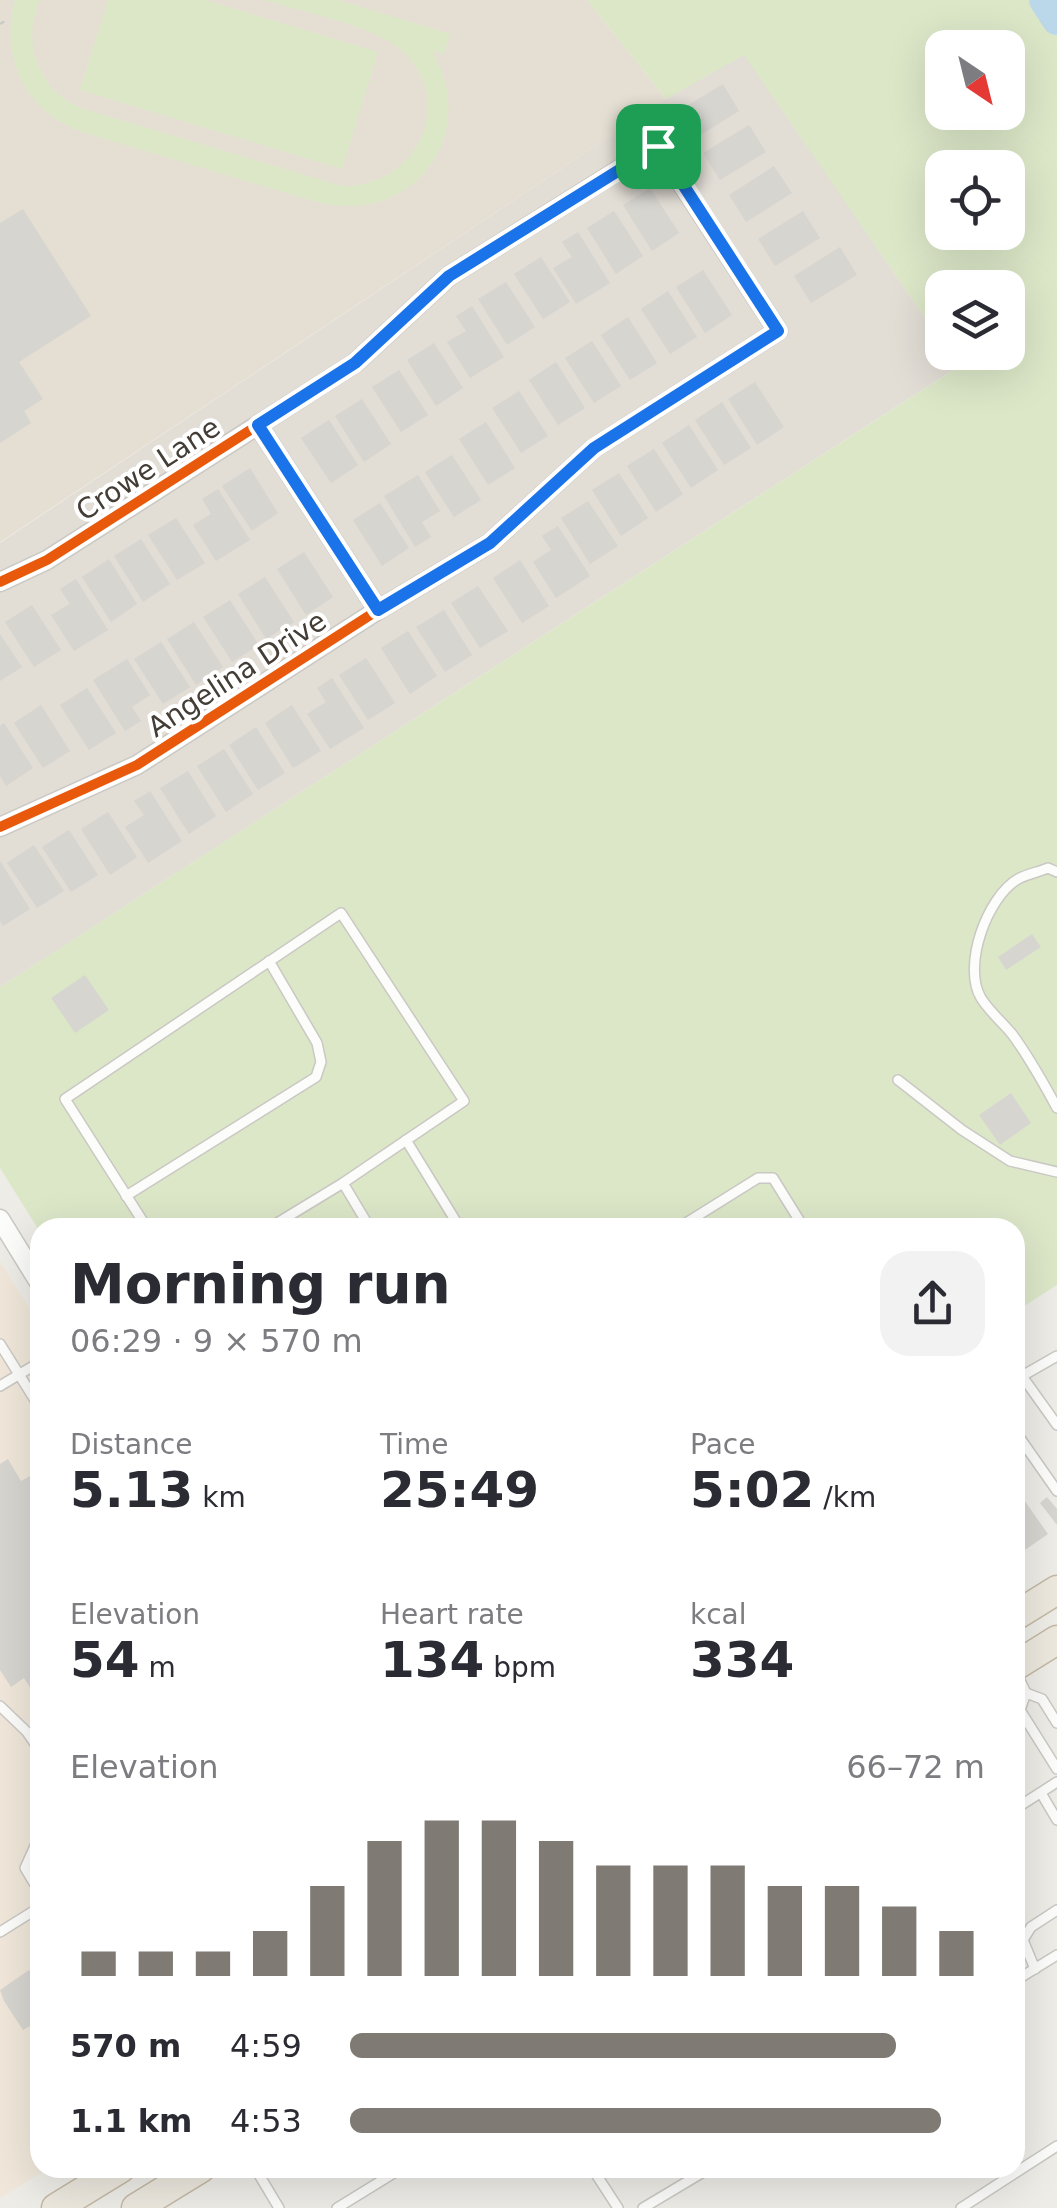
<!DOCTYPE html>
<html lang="en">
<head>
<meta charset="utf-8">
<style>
	:root { --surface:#fff; --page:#f2f2f3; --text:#2b2b33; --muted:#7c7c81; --accent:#7f7a73 }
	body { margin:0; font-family:"DejaVu Sans",sans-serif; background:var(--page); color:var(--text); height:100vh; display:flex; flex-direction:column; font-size:38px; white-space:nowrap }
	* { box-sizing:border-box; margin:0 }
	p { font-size:32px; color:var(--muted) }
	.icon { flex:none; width:55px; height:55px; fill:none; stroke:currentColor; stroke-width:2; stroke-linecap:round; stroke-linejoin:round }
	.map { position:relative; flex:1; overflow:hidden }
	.drawer { position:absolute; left:30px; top:1218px; width:995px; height:960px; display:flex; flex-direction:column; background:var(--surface); border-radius:30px; box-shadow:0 10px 40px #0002 }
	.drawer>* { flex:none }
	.needle { width:65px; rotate:145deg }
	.tools { position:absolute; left:925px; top:30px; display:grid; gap:20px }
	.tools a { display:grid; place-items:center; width:100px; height:100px; border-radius:20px; background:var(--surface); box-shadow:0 10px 40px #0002; font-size:50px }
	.pin { position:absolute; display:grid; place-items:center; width:85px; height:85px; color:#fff; margin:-42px; border-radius:20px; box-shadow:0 5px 15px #0006 }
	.round { display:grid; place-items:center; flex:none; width:105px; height:105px; border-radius:30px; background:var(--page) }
	.summary { display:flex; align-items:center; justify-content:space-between; height:170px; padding:0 40px }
	h1 { font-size:55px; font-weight:800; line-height:75px }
	.figures { display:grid; grid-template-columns:repeat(3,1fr); gap:15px; height:170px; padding:10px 40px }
	.figures div { display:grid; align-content:center }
	.figures b { font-size:50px; font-weight:800 }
	.figures small { font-size:28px; font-weight:400 }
	.figures p { font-size:28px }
	.chart { height:280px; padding:20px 40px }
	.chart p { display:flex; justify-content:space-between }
	.chart svg { width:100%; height:180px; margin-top:10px; stroke:var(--accent); stroke-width:6 }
	ul { padding:0 40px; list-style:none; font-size:32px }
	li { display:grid; grid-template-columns:160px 120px 1fr; align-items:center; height:75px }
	li i { height:25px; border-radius:12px; background:var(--accent) }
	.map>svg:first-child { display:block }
	.residential { fill:#e2ddd5 }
	.commercial { fill:#f0e7da }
	.education { fill:#e5dfd3 }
	.green { fill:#dce7c8; fill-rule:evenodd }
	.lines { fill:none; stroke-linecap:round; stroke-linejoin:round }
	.river { stroke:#bad8ea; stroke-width:30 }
	.building { fill:#d7d5d0 }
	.service-casing { stroke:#cac8c3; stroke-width:12 }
	.minor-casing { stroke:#cac8c3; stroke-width:21 }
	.trunk-casing { stroke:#c4b8a4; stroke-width:31 }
	.path { stroke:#cccac7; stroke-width:2.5; stroke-dasharray:5 5; stroke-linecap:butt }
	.service { stroke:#fcfcfb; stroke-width:9 }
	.minor { stroke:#fcfcfb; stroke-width:18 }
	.trunk { stroke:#ece8de; stroke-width:28 }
	.cycleway-casing { stroke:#fff; stroke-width:16 }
	.cycleway { stroke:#e8590c; stroke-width:10 }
	.route-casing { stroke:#fff; stroke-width:20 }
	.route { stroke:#1a73e8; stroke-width:12 }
	.labels { text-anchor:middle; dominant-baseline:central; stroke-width:8; stroke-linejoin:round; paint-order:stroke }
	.street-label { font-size:28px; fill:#433d35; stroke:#fff }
</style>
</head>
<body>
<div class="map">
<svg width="1057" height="2208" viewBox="0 0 1057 2208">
	<rect width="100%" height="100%" fill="#eeece7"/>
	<path class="residential" d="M744 54 942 343V352L949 353 959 366 0 987V543L666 99Z"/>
	<path class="commercial" d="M0 1261 40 1326V2168H49L0 2198Z"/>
	<path class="education" d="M0 0H587L666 99 0 542Z"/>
	<g class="green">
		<path d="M15 0H40C20 44 40 95 87 110L342 186C415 188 459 103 402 51 376 26 300 11 264 0H338L450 34 444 54 432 51C481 135 414 224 320 203L82 132C25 111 0 59 15 0Z"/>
		<path d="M108 0H205L378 52 342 169 80 90Z"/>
		<path d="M587 0H1057V1285L1015 1312V1228H40V1232L0 1168V987L958 367 949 353 1008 352V288H942V343L744 55 666 99ZM942 48H1008V112H942ZM942 168H1008V232H942Z"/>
	</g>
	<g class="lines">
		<path class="river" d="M1044 0 1057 20"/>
	</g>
	<g class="building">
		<path d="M723 84 739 111 694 139 677 112Z"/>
		<path d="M749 125 766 152 720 180 703 153Z"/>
		<path d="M774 166 792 193 746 222 729 195Z"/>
		<path d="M650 188 679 233 652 251 623 205Z"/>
		<path d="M23 209 91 316 19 362 43 399 24 411 31 423 0 443V223Z"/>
		<path d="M614 211 643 256 616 274 587 228Z"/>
		<path d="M803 211 820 238 775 266 758 239Z"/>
		<path d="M578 232 610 283 576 304 553 268 572 257 562 242Z"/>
		<path d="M840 247 857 275 811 303 794 276Z"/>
		<path d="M541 257 570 302 543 319 514 274Z"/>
		<path d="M703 270 732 315 705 333 676 287Z"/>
		<path d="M506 282 535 327 507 345 478 299Z"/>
		<path d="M668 291 697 337 670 354 641 309Z"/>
		<path d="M472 306 504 357 470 378 447 342 466 331 456 316Z"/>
		<path d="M628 317 657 363 630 380 601 335Z"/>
		<path d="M592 341 621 386 594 403 565 358Z"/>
		<path d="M434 343 463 388 436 406 407 360Z"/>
		<path d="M556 362 585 408 558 425 529 380Z"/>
		<path d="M399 370 428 415 401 432 372 387Z"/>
		<path d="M755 382 784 427 757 445 728 399Z"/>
		<path d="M519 391 548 436 521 453 492 408Z"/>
		<path d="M362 399 391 444 364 462 335 416Z"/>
		<path d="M722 402 751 448 724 465 695 420Z"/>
		<path d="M329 420 358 465 331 483 301 438Z"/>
		<path d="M486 422 515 468 488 485 459 439Z"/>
		<path d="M689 425 718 470 691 488 662 443Z"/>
		<path d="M654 449 683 494 656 512 627 466Z"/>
		<path d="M452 455 481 500 454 517 425 472Z"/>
		<path d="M250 468 278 513 252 531 222 486Z"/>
		<path d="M619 473 648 518 621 536 592 490Z"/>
		<path d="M418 475 440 511 422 522 431 537 415 547 384 496Z"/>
		<path d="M218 489 250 540 216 561 193 525 211 514 202 499Z"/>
		<path d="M588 501 618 546 590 564 561 518Z"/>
		<path d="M380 503 409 548 382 566 353 520Z"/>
		<path d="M176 518 205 563 177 580 148 535Z"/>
		<path d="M558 526 590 576 556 598 533 562 551 550 542 536Z"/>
		<path d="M141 539 170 584 143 602 114 556Z"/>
		<path d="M304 552 333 597 306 615 277 569Z"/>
		<path d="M109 559 137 604 111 622 82 577Z"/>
		<path d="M520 560 549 606 522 623 493 578Z"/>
		<path d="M265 577 294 622 266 639 238 594Z"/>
		<path d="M76 579 108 630 74 651 51 615 70 604 60 589Z"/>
		<path d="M478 586 508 631 480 648 451 603Z"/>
		<path d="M230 600 259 645 232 662 203 617Z"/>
		<path d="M32 605 61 650 34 667 5 622Z"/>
		<path d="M444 610 472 655 445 672 416 627Z"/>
		<path d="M194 622 223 667 196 685 167 639Z"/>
		<path d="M408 631 437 676 410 694 381 648Z"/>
		<path d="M0 634 22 667 0 681Z"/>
		<path d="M161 642 190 687 163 704 134 659Z"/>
		<path d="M366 658 395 703 368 720 339 675Z"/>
		<path d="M127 659 150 695 132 707 141 721 125 731 93 680Z"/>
		<path d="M332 678 364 728 330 749 307 714 326 702 317 688Z"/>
		<path d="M87 688 116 733 89 750 60 705Z"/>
		<path d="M41 705 70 751 43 768 14 723Z"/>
		<path d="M292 705 321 751 293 768 265 723Z"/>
		<path d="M4 723 33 768 6 786 0 776V726Z"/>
		<path d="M256 727 285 773 258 790 229 745Z"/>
		<path d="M224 749 253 794 226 812 197 766Z"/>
		<path d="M188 771 216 816 189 834 160 788Z"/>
		<path d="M150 791 182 841 148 863 125 827 144 815 134 801Z"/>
		<path d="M108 812 137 857 110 875 81 829Z"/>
		<path d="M69 830 98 875 71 892 42 847Z"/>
		<path d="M34 845 64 891 37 908 7 863Z"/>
		<path d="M0 861 30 909 3 926 0 921Z"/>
		<path d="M1032 934 1041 947 1006 970 998 957Z"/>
		<path d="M85 975 109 1010 75 1033 51 998Z"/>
		<path d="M1011 1093 1031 1123 1000 1145 979 1115Z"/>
		<path d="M8 1459 21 1481 30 1476 40 1491V1703L24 1678 11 1687 0 1670V1464Z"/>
		<path d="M1015 1487 1048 1534 1022 1552 1015 1541Z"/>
		<path d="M1047 1497 1057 1509V1525L1040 1503Z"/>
		<path d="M29 1970 33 1976 40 1971V2020L23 2030 4 2001 0 1990Z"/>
	</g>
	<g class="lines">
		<g class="service-casing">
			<g id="service">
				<path d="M1057 872 1048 868C1039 872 1027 874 1018 879 987 897 962 966 981 998 989 1011 1002 1022 1012 1034 1029 1057 1043 1082 1057 1108"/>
				<path d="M898 1080 962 1130 1010 1161 1057 1172"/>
				<path d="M406 1140 460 1228"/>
				<path d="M343 1183 370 1228"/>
				<path d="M126 1196 316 1077 321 1062 317 1043 269 961"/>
				<path d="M147 1228 65 1099 341 913 464 1101 343 1183 269 1228"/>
				<path d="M678 1228 758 1178H773L804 1228"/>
				<path d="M0 1344 40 1408"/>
				<path d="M1057 1356 1022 1376 1057 1425"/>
				<path d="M0 1386 40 1362"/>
				<path d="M1015 1431 1057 1491"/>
				<path d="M1015 1670 1026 1693 1020 1710 1057 1769"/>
				<path d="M1026 1693 1042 1699 1057 1723"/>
				<path d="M0 1706 27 1732 40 1751"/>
				<path d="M1041 1793 1057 1820"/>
				<path d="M1015 1809 1057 1782"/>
				<path d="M40 1835 25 1868 40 1893"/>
				<path d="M0 1932 40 1907"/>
				<path d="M1035 1969 1023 1940 1031 1927 1057 1910"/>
				<path d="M1015 1981 1057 1955"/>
				<path d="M255 2168 279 2208"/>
				<path d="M592 2168 618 2208"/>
				<path d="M337 2208 402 2168"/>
				<path d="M643 2208 710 2168"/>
				<path d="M961 2208 1057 2146"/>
			</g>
		</g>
		<g class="minor-casing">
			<g id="minor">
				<path d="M258 425 378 610"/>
				<path d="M0 582 47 560 355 363 449 276 657 146 778 331 594 448 490 543 378 610 137 765 0 827"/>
				<path d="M0 1219 40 1284"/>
			</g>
		</g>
		<g class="trunk-casing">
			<g id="trunk">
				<path d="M1015 1616 1057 1590"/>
				<path d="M1015 1666 1057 1640"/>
				<path d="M56 2208 121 2168"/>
				<path d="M136 2208 201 2168"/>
			</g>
		</g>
		<path class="path" d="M0 24 7 20"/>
		<use href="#service" class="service"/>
		<use href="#minor" class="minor"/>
		<use href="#trunk" class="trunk"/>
		<g class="cycleway-casing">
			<path id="cycleway" d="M0 582 47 560 355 363 449 276 657 146 778 331 594 448 490 543 378 610 137 765 0 827"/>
		</g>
		<use href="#cycleway" class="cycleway"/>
	</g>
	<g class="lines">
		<g class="route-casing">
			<path id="route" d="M658 146 778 331 594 448 490 543 378 610 258 425 355 363 449 276Z"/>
		</g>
		<use href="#route" class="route"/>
	</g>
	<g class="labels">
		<g class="street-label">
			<text transform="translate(148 469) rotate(-33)">Crowe Lane</text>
			<text transform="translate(237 674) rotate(-33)">Angelina Drive</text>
		</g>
	</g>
</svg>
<div class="tools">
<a><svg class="needle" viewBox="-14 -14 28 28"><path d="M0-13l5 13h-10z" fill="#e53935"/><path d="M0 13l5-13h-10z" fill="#7c7c81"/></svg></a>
<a><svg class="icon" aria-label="locate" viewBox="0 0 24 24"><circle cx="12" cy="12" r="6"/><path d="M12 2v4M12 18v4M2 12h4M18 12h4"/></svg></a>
<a><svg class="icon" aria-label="layers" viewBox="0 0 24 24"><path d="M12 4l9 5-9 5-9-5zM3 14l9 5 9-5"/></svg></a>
</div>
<div class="pin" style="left:658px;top:146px;background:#1e9e55"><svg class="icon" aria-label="arrive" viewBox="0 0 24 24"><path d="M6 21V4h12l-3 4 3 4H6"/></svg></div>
<section class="drawer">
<div class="summary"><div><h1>Morning run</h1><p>06:29 · 9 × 570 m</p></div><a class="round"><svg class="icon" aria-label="share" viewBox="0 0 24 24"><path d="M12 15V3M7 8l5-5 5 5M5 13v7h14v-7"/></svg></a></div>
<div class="figures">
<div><p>Distance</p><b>5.13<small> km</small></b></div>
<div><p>Time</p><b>25:49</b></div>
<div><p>Pace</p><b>5:02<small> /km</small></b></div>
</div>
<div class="figures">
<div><p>Elevation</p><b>54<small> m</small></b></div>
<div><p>Heart rate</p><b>134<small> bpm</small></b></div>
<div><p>kcal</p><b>334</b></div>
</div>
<div class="chart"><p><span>Elevation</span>66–72 m</p>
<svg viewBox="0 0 160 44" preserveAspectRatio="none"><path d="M5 44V38M15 44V38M25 44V38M35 44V33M45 44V22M55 44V11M65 44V6M75 44V6M85 44V11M95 44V17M105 44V17M115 44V17M125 44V22M135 44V22M145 44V27M155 44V33"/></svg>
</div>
<ul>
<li><b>570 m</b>4:59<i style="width:86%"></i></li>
<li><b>1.1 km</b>4:53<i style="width:93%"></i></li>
</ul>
</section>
</div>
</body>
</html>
